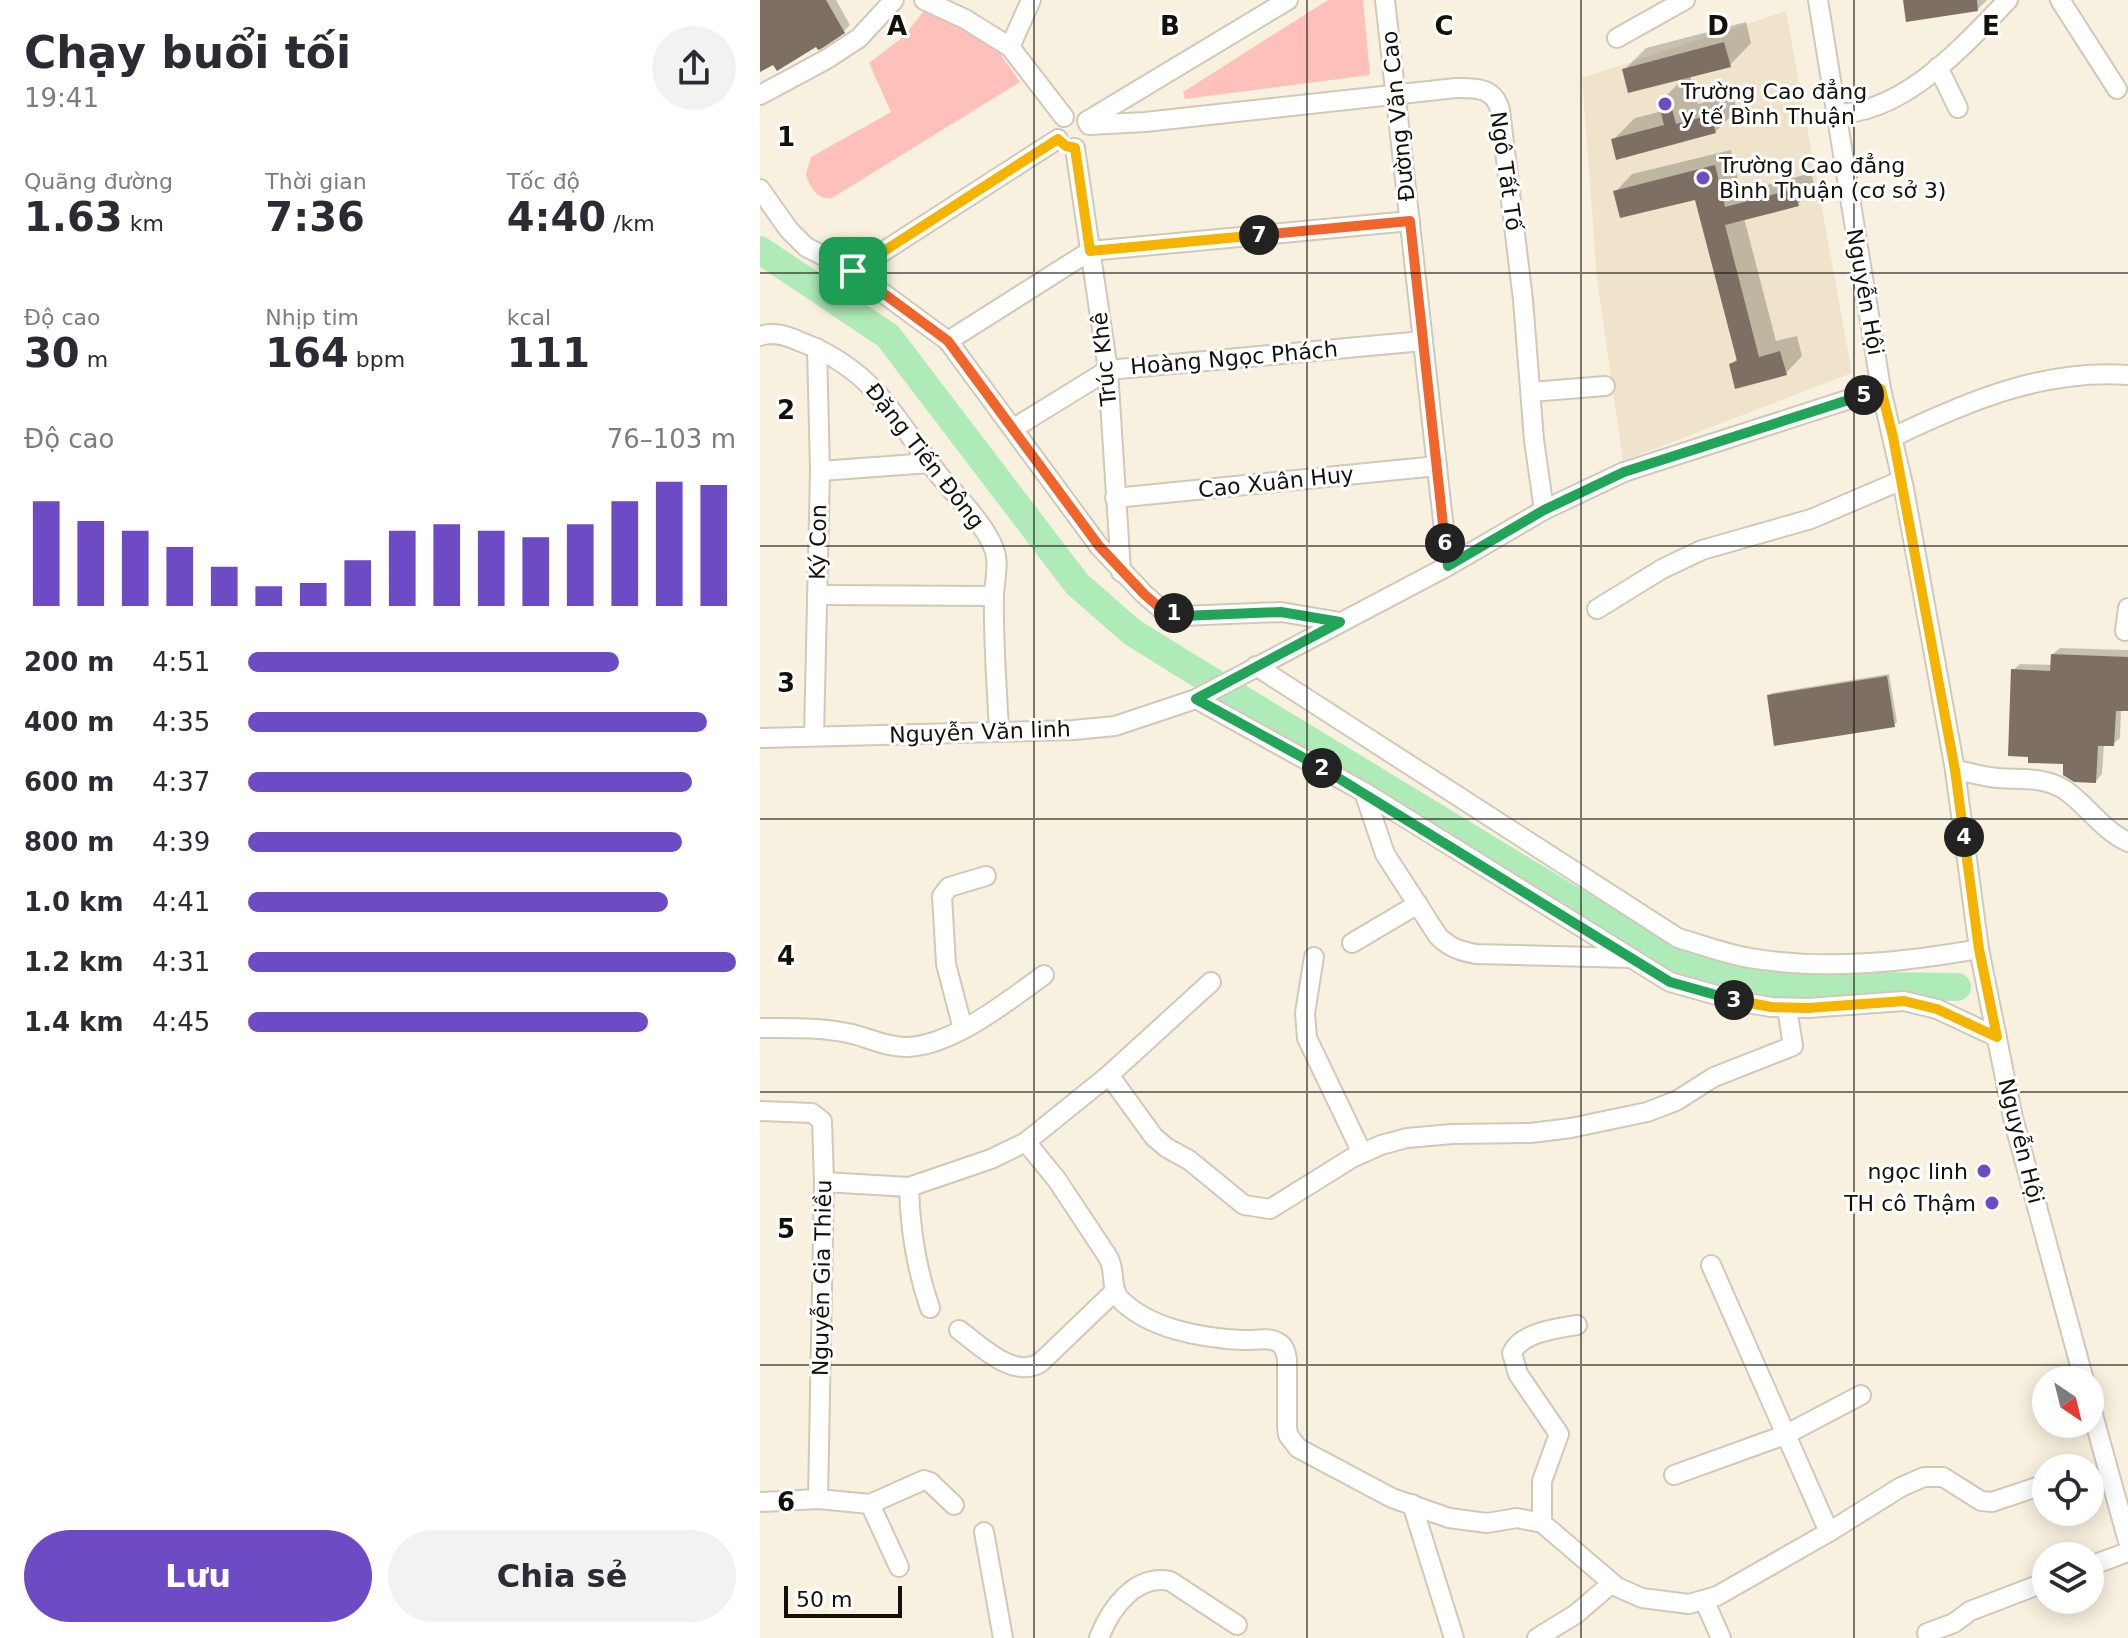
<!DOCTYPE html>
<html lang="vi">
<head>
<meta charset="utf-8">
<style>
	:root { --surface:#fff; --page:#f2f2f3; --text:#2b2b33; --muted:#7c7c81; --accent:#6c4bc4 }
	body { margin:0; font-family:"DejaVu Sans",sans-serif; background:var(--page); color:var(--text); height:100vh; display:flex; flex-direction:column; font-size:30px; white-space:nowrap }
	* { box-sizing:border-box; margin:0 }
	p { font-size:26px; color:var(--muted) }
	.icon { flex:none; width:44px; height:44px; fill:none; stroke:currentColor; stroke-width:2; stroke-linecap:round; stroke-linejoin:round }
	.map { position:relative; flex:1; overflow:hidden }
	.drawer { display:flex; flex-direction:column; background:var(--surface); width:760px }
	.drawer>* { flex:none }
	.needle { width:52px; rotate:145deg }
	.buttons { position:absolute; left:1272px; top:1366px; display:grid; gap:16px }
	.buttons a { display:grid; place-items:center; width:72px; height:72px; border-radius:50%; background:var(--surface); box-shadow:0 4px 20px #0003; font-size:40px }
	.scale { position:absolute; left:24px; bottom:20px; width:118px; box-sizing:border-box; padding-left:8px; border:4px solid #14110b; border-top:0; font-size:22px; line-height:28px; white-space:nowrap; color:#14110b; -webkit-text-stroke:6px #fff; paint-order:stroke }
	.pin { position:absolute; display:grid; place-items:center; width:68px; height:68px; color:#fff; margin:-34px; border-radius:16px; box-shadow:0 4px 12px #0006 }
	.km { position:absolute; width:40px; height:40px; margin:-20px; border-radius:50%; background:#222; color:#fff; font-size:22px; line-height:40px; text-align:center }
	.round { display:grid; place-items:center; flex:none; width:84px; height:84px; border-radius:42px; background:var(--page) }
	.head { display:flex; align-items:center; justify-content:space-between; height:136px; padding:0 24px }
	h1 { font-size:44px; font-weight:700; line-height:60px }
	.stats { display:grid; grid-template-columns:repeat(3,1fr); gap:12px; height:136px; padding:8px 24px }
	.stats div { display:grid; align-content:center }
	.stats b { font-size:40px; font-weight:700 }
	.stats small { font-size:22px; font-weight:400 }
	.stats p { font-size:22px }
	.chart { height:224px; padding:16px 24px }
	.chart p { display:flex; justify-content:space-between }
	.chart svg { width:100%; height:144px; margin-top:8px; stroke:var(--accent); stroke-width:6 }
	.button { display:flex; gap:16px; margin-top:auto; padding:16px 24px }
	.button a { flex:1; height:92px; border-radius:48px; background:var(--accent); color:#fff; font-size:32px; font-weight:700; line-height:92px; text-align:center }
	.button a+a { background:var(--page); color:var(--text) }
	ul { padding:0 24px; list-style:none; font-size:26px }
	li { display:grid; grid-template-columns:128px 96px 1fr; align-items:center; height:60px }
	li i { height:20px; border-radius:10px; background:var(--accent) }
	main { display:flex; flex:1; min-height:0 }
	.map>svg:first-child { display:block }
	.built { fill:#efe4cb }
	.green { fill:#fdc0bb }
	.shadow { fill:#0003 }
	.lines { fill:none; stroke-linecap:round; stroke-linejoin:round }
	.river { stroke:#afebb8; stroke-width:28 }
	.building { fill:#7e6f64 }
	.minor-casing { stroke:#d1c9b8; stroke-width:22 }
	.minor { stroke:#fff; stroke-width:18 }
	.split-1-casing { stroke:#fff; stroke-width:16 }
	.split-2-casing { stroke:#fff; stroke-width:16 }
	.split-3-casing { stroke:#fff; stroke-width:16 }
	.split-4-casing { stroke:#fff; stroke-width:16 }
	.split-5-casing { stroke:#fff; stroke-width:16 }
	.split-6-casing { stroke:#fff; stroke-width:16 }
	.split-7-casing { stroke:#fff; stroke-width:16 }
	.split-8-casing { stroke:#fff; stroke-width:16 }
	.split-1 { stroke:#f0652b; stroke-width:10 }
	.split-2 { stroke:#22a559; stroke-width:10 }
	.split-3 { stroke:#22a559; stroke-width:10 }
	.split-4 { stroke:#f5b400; stroke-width:10 }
	.split-5 { stroke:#f5b400; stroke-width:10 }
	.split-6 { stroke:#22a559; stroke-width:10 }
	.split-7 { stroke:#f0652b; stroke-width:10 }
	.split-8 { stroke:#f5b400; stroke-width:10 }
	.grid { fill:none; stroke:#14110b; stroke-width:2; stroke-opacity:0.55 }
	.poi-dot { fill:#6c4bc4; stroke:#fff; stroke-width:3 }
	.labels { text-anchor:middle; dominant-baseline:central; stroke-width:6; stroke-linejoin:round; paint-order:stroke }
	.poi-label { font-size:22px; fill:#14110b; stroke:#fff; text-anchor:start }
	.street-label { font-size:22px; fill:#14110b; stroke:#fff }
	.grid-label { font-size:26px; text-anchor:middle; font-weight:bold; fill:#14110b; stroke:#fff; stroke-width:6; stroke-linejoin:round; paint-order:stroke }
</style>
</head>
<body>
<main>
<section class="drawer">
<div class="head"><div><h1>Chạy buổi tối</h1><p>19:41</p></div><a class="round"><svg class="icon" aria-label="share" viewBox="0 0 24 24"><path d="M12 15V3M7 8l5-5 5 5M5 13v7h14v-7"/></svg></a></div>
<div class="stats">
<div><p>Quãng đường</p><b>1.63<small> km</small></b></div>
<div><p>Thời gian</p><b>7:36</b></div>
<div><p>Tốc độ</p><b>4:40<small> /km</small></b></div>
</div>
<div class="stats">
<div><p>Độ cao</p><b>30<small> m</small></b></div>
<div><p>Nhịp tim</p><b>164<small> bpm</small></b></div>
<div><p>kcal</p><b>111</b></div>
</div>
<div class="chart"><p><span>Độ cao</span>76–103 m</p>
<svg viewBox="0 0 160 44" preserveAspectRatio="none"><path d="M5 44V12M15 44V18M25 44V21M35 44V26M45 44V32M55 44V38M65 44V37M75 44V30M85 44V21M95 44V19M105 44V21M115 44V23M125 44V19M135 44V12M145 44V6M155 44V7"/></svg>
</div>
<ul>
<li><b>200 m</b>4:51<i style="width:76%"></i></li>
<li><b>400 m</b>4:35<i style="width:94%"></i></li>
<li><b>600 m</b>4:37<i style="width:91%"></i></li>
<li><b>800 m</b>4:39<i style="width:89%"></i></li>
<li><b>1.0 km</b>4:41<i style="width:86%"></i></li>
<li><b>1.2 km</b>4:31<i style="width:100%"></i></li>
<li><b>1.4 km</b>4:45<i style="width:82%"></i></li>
</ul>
<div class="button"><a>Lưu</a><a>Chia sẻ</a></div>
</section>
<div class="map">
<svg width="1368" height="1638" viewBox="0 0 1368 1638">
	<rect width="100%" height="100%" fill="#f9f1df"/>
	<path class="built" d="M1026 11 1092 373 863 461 837 279 822 78Z"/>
	<g class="green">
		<path d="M568 0H603L610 75 425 99 423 92Z"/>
		<path d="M164 11 232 42 260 82 72 198C57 200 49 187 46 174L51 157 131 112 109 63 143 37Z"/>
	</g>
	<g class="shadow">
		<path d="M0 0H76L90 25 83 32 0 69Z"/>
		<path d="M1145 0H1227L1218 9Z"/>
		<path d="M986 22 991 43 970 65 930 75 938 104 973 94 977 110 955 132 853 140 875 118 903 111 900 102 926 76 864 70 886 48Z"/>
		<path d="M971 150 981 192 1051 173 1055 187 1038 204 984 218 1016 341 1037 336 1042 356 1026 373 971 364 978 358 936 197 856 191 872 174Z"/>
		<path d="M1300 648 1368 650V709H1361L1360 738 1353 744H1344L1342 774 1336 781 1305 762 1253 670 1260 664 1293 665V654Z"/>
		<path d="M1129 674 1137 722 1134 725 1009 696 1012 693Z"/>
	</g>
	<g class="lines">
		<path class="river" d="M0 250 128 336 317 584 372 632 425 665 845 920 929 965 967 977 1025 985 1197 987"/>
	</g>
	<g class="building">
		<path d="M0 0H66L85 33 61 49 58 50 56 47 17 71 13 65 0 72Z"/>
		<path d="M1143 0H1217L1218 11 1146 22Z"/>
		<path d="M964 42 971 67 868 93 862 69Z"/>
		<path d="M909 98 916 124 951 115 956 133 856 160 851 139 904 125 898 101Z"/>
		<path d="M955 165 965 207 1034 189 1039 206 965 225 999 357 1020 351 1027 375 975 389 969 364 977 361 935 200 860 218 853 191Z"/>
		<path d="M1291 654 1368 657V711H1356L1354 746H1338L1336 783 1314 782 1303 775V764L1268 763V757L1248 756 1251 669 1290 671Z"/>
		<path d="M1127 676 1135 727 1014 746 1007 695Z"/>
	</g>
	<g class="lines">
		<g class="minor-casing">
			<g id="minor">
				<path d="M164 0 205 19 250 47 304 117"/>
				<path d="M625 0 688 566"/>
				<path d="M1058 0 1121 389 1144 489 1195 770 1219 949 1253 1118 1324 1380"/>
				<path d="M1300 0 1357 89"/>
				<path d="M857 38 925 0"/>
				<path d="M250 47 271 0"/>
				<path d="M1178 67 1198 108"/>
				<path d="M0 95 67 59 99 38 134 0"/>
				<path d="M1075 114C1145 113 1203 46 1248 0"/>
				<path d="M327 121 528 0"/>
				<path d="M329 125 385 122 696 88C716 88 734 87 740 110L763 300 774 440 784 510"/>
				<path d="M315 148 348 370 361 572"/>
				<path d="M0 189 29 230 46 247 93 271 188 341 339 546 384 594 400 608 422 616 521 612 580 622"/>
				<path d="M93 271 298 139"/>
				<path d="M0 336C14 331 28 336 41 342 115 370 134 418 179 475 196 496 225 524 234 549 240 563 234 582 234 597 233 642 237 687 239 732"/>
				<path d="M188 341 330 251 650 221"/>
				<path d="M771 392 845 386"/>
				<path d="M254 428 348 370 663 341"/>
				<path d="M1133 437C1208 401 1284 369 1368 375"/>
				<path d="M60 471 170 463"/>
				<path d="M355 498 677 466"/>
				<path d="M57 595 234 596"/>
				<path d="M837 609 902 569 942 550 1051 519 1142 480"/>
				<path d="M1365 631 1368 608"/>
				<path d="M496 666 918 938C942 945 966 954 990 958 1065 971 1145 962 1219 949"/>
				<path d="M436 699 604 792 910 982 981 1002 1011 1007 1048 1008 1144 1001 1177 1009 1237 1037"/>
				<path d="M54 736 60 471 57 348"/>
				<path d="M0 738 314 730 355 726 436 699 688 566 784 510 864 472 1121 389"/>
				<path d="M1195 770C1209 772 1223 777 1238 778 1262 780 1283 776 1305 790 1328 806 1342 830 1368 842"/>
				<path d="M604 792 625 854 678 936C690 948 700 951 716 954L871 958"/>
				<path d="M592 943 658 904"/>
				<path d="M554 957 545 1013 547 1038 602 1153"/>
				<path d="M0 1028C30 1028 62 1027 92 1034 109 1038 126 1047 145 1047 191 1047 248 1001 284 975"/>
				<path d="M203 1029 186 964 182 896 189 887 226 876"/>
				<path d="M349 1075 394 1137 407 1148 429 1160 484 1205 510 1209 592 1158 621 1145 647 1138 692 1134 771 1133 811 1128 887 1112 916 1101 954 1077 1033 1046 1027 1008"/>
				<path d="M0 1111 52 1113 62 1121 64 1182 58 1499"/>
				<path d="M266 1142 297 1180 348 1257C356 1270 350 1287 359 1298 388 1329 442 1338 482 1340 494 1341 509 1336 519 1343 525 1347 526 1353 527 1359V1427L528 1435 538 1448 632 1498 689 1518 727 1523 757 1518 782 1523 857 1587 882 1598 929 1604 957 1596 1069 1532 1141 1487 1164 1477H1183L1221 1501 1232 1502 1286 1484"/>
				<path d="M64 1182 149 1187 231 1159 266 1142 349 1075 451 982"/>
				<path d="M149 1187C150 1229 156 1268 170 1308"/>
				<path d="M951 1265 1069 1532"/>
				<path d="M199 1330C221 1346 253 1379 280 1363L355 1291"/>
				<path d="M1330 1404 1368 1541"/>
				<path d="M914 1475 1025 1435 1101 1395"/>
				<path d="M0 1502 58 1499 110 1504 139 1567"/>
				<path d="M110 1504 164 1480 170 1482 194 1505"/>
				<path d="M652 1504 694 1638"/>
				<path d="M782 1523V1481L799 1434 758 1374 752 1353C760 1333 797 1328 817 1325"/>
				<path d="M224 1532 243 1638"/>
				<path d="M1330 1566 1368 1552"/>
				<path d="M944 1600 961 1638"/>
				<path d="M1167 1633 1194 1623 1210 1611 1286 1582"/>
				<path d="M339 1638C350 1609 375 1574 410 1581L477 1625"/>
				<path d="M777 1638 816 1614 851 1584"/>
			</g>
		</g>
		<use href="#minor" class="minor"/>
	</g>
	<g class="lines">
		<g class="split-1-casing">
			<path id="split-1" d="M93 271 188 341 339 546 384 594 400 608 414 613"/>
		</g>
		<g class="split-2-casing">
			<path id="split-2" d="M414 613 422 616 521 612 580 622 436 699 562 768"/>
		</g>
		<g class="split-3-casing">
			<path id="split-3" d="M562 768 910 982 974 1000"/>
		</g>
		<g class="split-4-casing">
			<path id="split-4" d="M974 1000 1011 1007 1048 1008 1144 1001 1177 1009 1237 1037 1219 949 1204 837"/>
		</g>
		<g class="split-5-casing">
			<path id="split-5" d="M1104 395 1121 389 1133 437 1195 770 1204 837"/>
		</g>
		<g class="split-6-casing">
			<path id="split-6" d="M685 543 688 566 784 510 864 472 1104 395"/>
		</g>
		<g class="split-7-casing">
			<path id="split-7" d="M499 235 650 221 685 543"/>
		</g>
		<g class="split-8-casing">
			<path id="split-8" d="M93 271 298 139 306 146 315 148 330 251 499 235"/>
		</g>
		<use href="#split-1" class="split-1"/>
		<use href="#split-2" class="split-2"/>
		<use href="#split-3" class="split-3"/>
		<use href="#split-4" class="split-4"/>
		<use href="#split-5" class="split-5"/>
		<use href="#split-6" class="split-6"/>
		<use href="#split-7" class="split-7"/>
		<use href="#split-8" class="split-8"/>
	</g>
	<path class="grid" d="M274 0V1638M547 0V1638M821 0V1638M1094 0V1638M0 273H1368M0 546H1368M0 819H1368M0 1092H1368M0 1365H1368"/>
	<g class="poi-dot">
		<circle cx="905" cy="104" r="8"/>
		<circle cx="943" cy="178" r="8"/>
		<circle cx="1224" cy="1171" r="8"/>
		<circle cx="1232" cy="1203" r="8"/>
	</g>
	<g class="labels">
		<g class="poi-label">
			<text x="921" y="91">Trường Cao đẳng<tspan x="921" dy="25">y tế Bình Thuận</tspan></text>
			<text x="959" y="165">Trường Cao đẳng<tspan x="959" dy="25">Bình Thuận (cơ sở 3)</tspan></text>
			<text x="1208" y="1171" text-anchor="end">ngọc linh</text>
			<text x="1216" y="1203" text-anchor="end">TH cô Thậm</text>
		</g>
		<g class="street-label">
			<text transform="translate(638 116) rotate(-96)">Đường Văn Cao</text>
			<text transform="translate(746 171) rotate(82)">Ngô Tất Tố</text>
			<text transform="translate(1105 292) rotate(80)">Nguyễn Hội</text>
			<text transform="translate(474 358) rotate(-5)">Hoàng Ngọc Phách</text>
			<text transform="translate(344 359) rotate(-96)">Trúc Khê</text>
			<text transform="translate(165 456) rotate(52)">Đặng Tiến Đông</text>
			<text transform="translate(516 482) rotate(-6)">Cao Xuân Huy</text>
			<text transform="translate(58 542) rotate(-89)">Ký Con</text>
			<text transform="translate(220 732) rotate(-2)">Nguyễn Văn linh</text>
			<text transform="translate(1261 1141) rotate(76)">Nguyễn Hội</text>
			<text transform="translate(62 1278) rotate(-89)">Nguyễn Gia Thiều</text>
		</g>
	</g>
	<g class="grid-label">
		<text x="137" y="35">A</text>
		<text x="410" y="35">B</text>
		<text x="684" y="35">C</text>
		<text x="958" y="35">D</text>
		<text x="1231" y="35">E</text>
		<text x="26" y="146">1</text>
		<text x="26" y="419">2</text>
		<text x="26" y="692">3</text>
		<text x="26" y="965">4</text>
		<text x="26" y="1238">5</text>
		<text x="26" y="1511">6</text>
	</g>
</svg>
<div class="buttons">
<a><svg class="needle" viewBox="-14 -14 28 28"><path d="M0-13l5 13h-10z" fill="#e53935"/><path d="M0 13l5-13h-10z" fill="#7c7c81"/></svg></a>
<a><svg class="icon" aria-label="locate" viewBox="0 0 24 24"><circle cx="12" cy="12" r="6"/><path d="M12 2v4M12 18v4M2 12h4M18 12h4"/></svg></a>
<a><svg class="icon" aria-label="layers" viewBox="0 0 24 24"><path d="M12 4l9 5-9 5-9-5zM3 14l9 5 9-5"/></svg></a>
</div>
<div class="scale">50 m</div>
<div class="pin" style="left:93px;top:271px;background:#1e9e55"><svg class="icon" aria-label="arrive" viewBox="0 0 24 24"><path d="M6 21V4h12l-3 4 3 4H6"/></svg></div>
<b class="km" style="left:414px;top:613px">1</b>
<b class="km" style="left:562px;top:768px">2</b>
<b class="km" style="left:974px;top:1000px">3</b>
<b class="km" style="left:1204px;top:837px">4</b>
<b class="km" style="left:1104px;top:395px">5</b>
<b class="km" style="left:685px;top:543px">6</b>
<b class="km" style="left:499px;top:235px">7</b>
</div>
</main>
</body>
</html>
